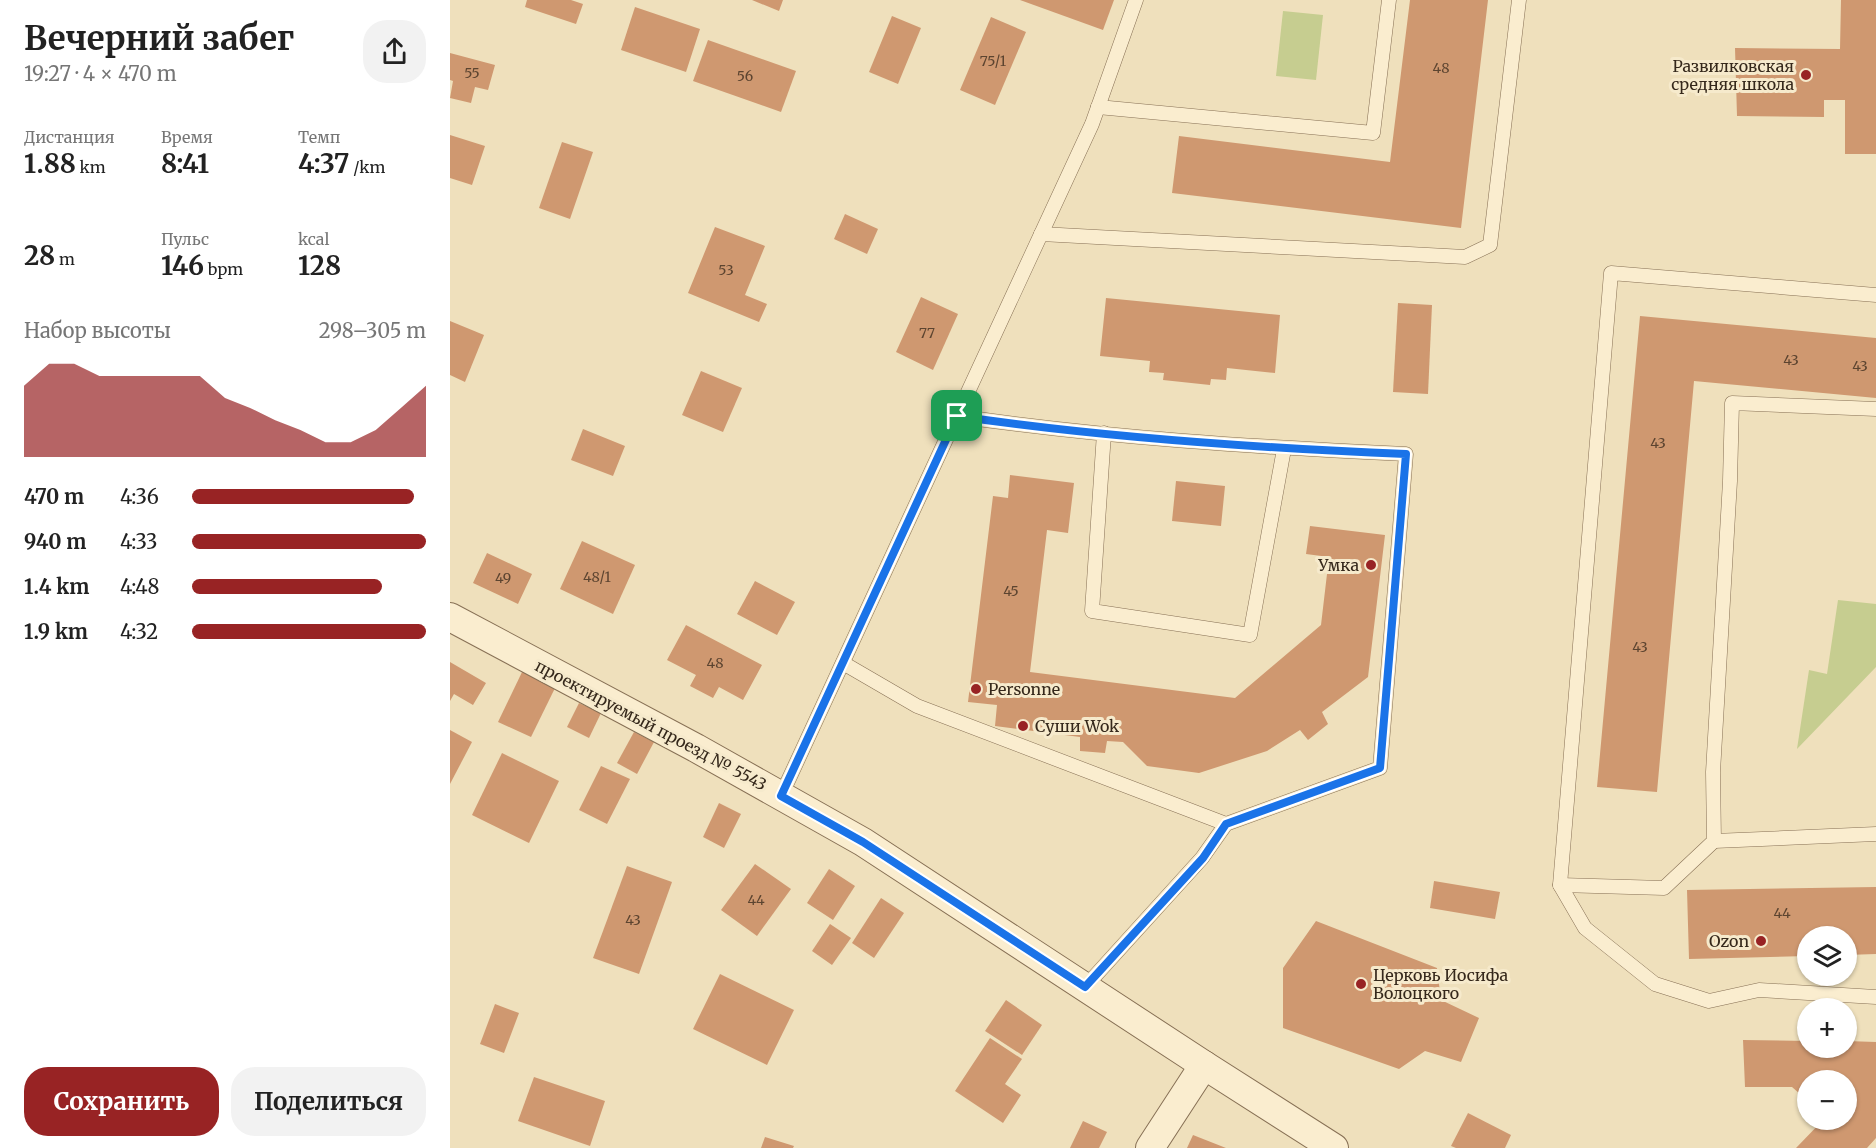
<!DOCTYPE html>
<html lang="ru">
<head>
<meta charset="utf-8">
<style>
	:root { --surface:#fff; --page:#f2f2f2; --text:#222; --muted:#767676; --accent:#982324 }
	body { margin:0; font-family:Merriweather,serif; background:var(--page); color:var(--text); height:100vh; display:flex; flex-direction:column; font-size:22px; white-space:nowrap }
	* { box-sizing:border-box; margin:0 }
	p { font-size:20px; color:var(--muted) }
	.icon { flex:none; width:33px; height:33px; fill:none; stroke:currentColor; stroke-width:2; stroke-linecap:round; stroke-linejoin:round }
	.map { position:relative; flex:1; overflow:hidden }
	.side { display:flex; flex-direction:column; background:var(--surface); width:450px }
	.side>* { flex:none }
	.fabs { position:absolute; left:1347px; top:926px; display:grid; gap:12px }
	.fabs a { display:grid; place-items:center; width:60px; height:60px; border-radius:50%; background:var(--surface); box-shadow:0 2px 4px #0004; font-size:30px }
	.pin { position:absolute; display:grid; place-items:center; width:51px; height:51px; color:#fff; margin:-26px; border-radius:12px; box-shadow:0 3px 9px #0006 }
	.round { display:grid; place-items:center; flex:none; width:63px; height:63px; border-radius:24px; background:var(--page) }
	.summary { display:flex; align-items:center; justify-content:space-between; height:102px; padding:0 24px }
	h1 { font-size:33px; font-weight:700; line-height:45px }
	.stats { display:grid; grid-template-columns:repeat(3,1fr); gap:9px; height:102px; padding:6px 24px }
	.stats div { display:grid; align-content:center }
	.stats b { font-size:26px; font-weight:700 }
	.stats small { font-size:16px; font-weight:400 }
	.stats p { font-size:16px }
	.chart { height:168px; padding:12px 24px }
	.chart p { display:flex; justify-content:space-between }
	.chart svg { width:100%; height:108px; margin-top:6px; fill:var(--accent); opacity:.7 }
	.cta { display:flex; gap:12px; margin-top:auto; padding:12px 24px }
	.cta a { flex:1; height:69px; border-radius:24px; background:var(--accent); color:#fff; font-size:24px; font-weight:700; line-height:69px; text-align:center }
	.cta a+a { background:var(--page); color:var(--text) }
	ul { padding:0 24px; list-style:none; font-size:20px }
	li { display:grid; grid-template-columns:96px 72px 1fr; align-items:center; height:45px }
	li i { height:15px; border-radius:8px; background:var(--accent) }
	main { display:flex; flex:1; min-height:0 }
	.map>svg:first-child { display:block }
	.green { fill:#c6cd90 }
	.building { fill:#cf9870 }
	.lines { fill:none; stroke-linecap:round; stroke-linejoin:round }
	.lane-casing { stroke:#877055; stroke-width:15 }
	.street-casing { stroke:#877055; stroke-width:30 }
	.lane { stroke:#faedcf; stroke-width:14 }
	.street { stroke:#faedcf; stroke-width:28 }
	.route-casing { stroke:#fff; stroke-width:12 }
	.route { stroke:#1a73e8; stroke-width:8 }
	.poi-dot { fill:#982324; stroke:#f6eacc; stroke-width:2 }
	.labels { text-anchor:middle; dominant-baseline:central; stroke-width:6; stroke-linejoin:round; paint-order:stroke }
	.number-label { font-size:14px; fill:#5c4430 }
	.poi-label { font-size:16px; fill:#35281b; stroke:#f6eacc; text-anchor:end }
	.street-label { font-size:16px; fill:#35281b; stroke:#f6eacc }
</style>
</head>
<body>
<main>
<section class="side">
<div class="summary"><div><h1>Вечерний забег</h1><p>19:27 · 4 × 470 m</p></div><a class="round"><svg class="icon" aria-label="share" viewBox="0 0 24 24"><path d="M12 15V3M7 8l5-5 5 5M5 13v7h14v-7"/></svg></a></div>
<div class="stats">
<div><p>Дистанция</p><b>1.88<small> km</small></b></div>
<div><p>Время</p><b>8:41</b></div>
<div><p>Темп</p><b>4:37<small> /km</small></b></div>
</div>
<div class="stats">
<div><b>28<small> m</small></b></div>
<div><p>Пульс</p><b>146<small> bpm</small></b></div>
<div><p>kcal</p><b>128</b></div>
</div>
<div class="chart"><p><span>Набор высоты</span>298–305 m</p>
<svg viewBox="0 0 160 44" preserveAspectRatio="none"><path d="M0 44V15L10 6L20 6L30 11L40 11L50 11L60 11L70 11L80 20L90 24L100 29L110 33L120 38L130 38L140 33L150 24L160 15V44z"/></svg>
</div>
<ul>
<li><b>470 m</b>4:36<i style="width:95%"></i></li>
<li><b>940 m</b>4:33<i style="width:100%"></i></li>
<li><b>1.4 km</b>4:48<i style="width:81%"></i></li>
<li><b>1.9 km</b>4:32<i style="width:100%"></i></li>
</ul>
<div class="cta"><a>Сохранить</a><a>Поделиться</a></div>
</section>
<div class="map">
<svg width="1426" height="1148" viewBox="0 0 1426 1148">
	<rect width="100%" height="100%" fill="#efe0bc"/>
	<g class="green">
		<path d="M833 11 873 15 866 80 826 76Z"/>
		<path d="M1388 600 1426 604V667L1347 749 1359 670 1377 674Z"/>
	</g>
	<g class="building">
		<path d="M77 0H121L133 4 126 24 75 7Z"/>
		<path d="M302 0H333L329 11Z"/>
		<path d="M570 0H664L653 30Z"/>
		<path d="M960 0H1038L1011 228 722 193 729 136 940 162Z"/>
		<path d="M1391 0H1426V154H1395V100H1374V117L1287 116 1285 48 1390 49Z"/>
		<path d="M185 7 250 29 236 72 171 50Z"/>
		<path d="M442 16 471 28 448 84 419 72Z"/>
		<path d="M541 17 576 32 545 105 510 90Z"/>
		<path d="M258 40 346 71 331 112 243 81Z"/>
		<path d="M0 53 45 65 38 90 25 87 21 103 0 98 3 81 0 80Z"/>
		<path d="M0 135 35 146 22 185 0 178Z"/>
		<path d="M112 142 143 152 120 219 89 208Z"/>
		<path d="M395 214 428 229 417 254 384 239Z"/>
		<path d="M265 227 315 246 295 295 317 304 309 322 238 293Z"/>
		<path d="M471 297 508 314 483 370 446 352Z"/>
		<path d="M656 298 830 315 825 373 777 368 776 380 761 379 760 385 713 380 714 373 699 372 700 361 650 356Z"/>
		<path d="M948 303 982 305 978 394 943 392Z"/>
		<path d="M1190 316 1426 338V398L1244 381 1207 792 1147 787Z"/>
		<path d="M0 321 34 335 15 382 0 375Z"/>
		<path d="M251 371 292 388 273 432 232 415Z"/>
		<path d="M133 429 175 446 163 476 121 460Z"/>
		<path d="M560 475 624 483 618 533 597 530 580 672 785 698 871 625 879 557 856 554 860 526 935 535 918 677 872 712 878 724 858 740 850 730 817 751 749 773 697 766 673 742 657 741 655 753 630 751V737L545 726 547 705 518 702 543 496 558 498Z"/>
		<path d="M726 481 775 486 771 526 722 521Z"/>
		<path d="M132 541 185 565 163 614 110 589Z"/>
		<path d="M37 553 82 574 68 604 23 583Z"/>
		<path d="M305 581 345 602 327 635 287 614Z"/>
		<path d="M236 625 312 665 293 700 269 687 263 698 240 686 246 675 217 660Z"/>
		<path d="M0 662 36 683 23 705 4 694 0 701Z"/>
		<path d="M73 670 106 686 81 737 48 722Z"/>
		<path d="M129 703 151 713 139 738 117 727Z"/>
		<path d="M0 730 22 742 0 784Z"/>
		<path d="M184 732 204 742 187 774 167 763Z"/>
		<path d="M52 753 109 781 79 843 22 815Z"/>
		<path d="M151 766 180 779 157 824 129 810Z"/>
		<path d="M269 803 291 814 274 848 253 837Z"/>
		<path d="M305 864 341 889 307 936 271 910Z"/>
		<path d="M177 866 222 882 189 974 143 958Z"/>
		<path d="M379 869 405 886 383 920 357 903Z"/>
		<path d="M984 881 1050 892 1045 919 980 908Z"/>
		<path d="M1426 887V954L1396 955V936H1358V956L1239 959 1237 890Z"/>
		<path d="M431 898 454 913 424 958 402 943Z"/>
		<path d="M866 921 987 968 991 1000 1029 1018 1011 1062 975 1051 949 1069 833 1028V968Z"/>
		<path d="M380 924 401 938 382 965 362 951Z"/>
		<path d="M270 974 344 1010 317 1065 243 1029Z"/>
		<path d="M556 1000 592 1025 572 1055 535 1031Z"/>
		<path d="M45 1004 69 1013 54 1053 30 1044Z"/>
		<path d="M540 1038 572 1059 555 1084 571 1095 553 1123 505 1091Z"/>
		<path d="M1293 1040 1358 1041V1047H1396V1041L1426 1042V1138L1417 1148H1346L1374 1119H1396V1080H1358V1101L1342 1087H1295Z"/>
		<path d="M84 1077 155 1101 140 1146 68 1121Z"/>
		<path d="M1018 1113 1061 1135 1055 1148H1006L1001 1146Z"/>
		<path d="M633 1121 657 1132 649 1148H620Z"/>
		<path d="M743 1135 776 1148H737Z"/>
		<path d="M315 1137 344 1146 343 1148H311Z"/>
	</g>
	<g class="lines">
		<g class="lane-casing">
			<g id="lane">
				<path d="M648 107 923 133 939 0"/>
				<path d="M591 234 1015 257 1040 245 1069 0"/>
				<path d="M1426 295 1161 273 1110 885 1135 928 1205 984 1259 1001 1309 990 1426 997"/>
				<path d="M507 416C656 438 806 447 956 454L930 768 776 824 752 858 635 987"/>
				<path d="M654 433 642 611 800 635 834 449"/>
				<path d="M393 663 467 706 776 824"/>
				<path d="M331 796 642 124 686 0"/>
				<path d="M1264 841 1426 834"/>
				<path d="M1110 885 1214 888 1264 841 1263 772 1280 481 1282 403 1426 409"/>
			</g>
		</g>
		<g class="street-casing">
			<g id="street">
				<path d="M0 617 246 748 413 842 754 1065 884 1148"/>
				<path d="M700 1148 754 1065"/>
			</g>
		</g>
		<use href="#lane" class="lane"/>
		<use href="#street" class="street"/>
	</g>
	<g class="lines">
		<g class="route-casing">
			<path id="route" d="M507 416C656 438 806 448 956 454L930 768 776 824 753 858 635 987 413 842 331 796Z"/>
		</g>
		<use href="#route" class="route"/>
	</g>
	<g class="poi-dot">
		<circle cx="1356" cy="75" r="6"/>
		<circle cx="921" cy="565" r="6"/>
		<circle cx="526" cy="689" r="6"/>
		<circle cx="573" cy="726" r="6"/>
		<circle cx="1311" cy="941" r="6"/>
		<circle cx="911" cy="984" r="6"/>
	</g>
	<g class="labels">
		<g class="number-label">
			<text x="543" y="61">75/1</text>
			<text x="991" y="68">48</text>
			<text x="22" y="73">55</text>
			<text x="295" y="76">56</text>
			<text x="276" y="270">53</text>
			<text x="477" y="333">77</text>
			<text x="1341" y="360">43</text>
			<text x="1410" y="366">43</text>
			<text x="1208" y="443">43</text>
			<text x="147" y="577">48/1</text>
			<text x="53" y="578">49</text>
			<text x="561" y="591">45</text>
			<text x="1190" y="647">43</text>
			<text x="265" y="663">48</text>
			<text x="306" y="900">44</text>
			<text x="1332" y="913">44</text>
			<text x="183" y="920">43</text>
		</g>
		<g class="poi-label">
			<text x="1344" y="66">Развилковская<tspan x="1344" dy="18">средняя школа</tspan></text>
			<text x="909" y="565">Умка</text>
			<text x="538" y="689" text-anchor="start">Personne</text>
			<text x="585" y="726" text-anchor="start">Суши Wok</text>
			<text x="1299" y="941">Ozon</text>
			<text x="923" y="975" text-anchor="start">Церковь Иосифа<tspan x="923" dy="18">Волоцкого</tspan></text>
		</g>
		<g class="street-label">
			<text transform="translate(201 725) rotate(28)">проектируемый проезд № 5543</text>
		</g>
	</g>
</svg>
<div class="fabs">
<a><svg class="icon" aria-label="layers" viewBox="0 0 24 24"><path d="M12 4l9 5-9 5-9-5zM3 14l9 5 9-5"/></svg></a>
<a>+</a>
<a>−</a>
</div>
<div class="pin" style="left:507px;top:416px;background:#1e9e55"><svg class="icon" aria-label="arrive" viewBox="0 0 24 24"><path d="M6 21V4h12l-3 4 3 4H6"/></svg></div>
</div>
</main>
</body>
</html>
